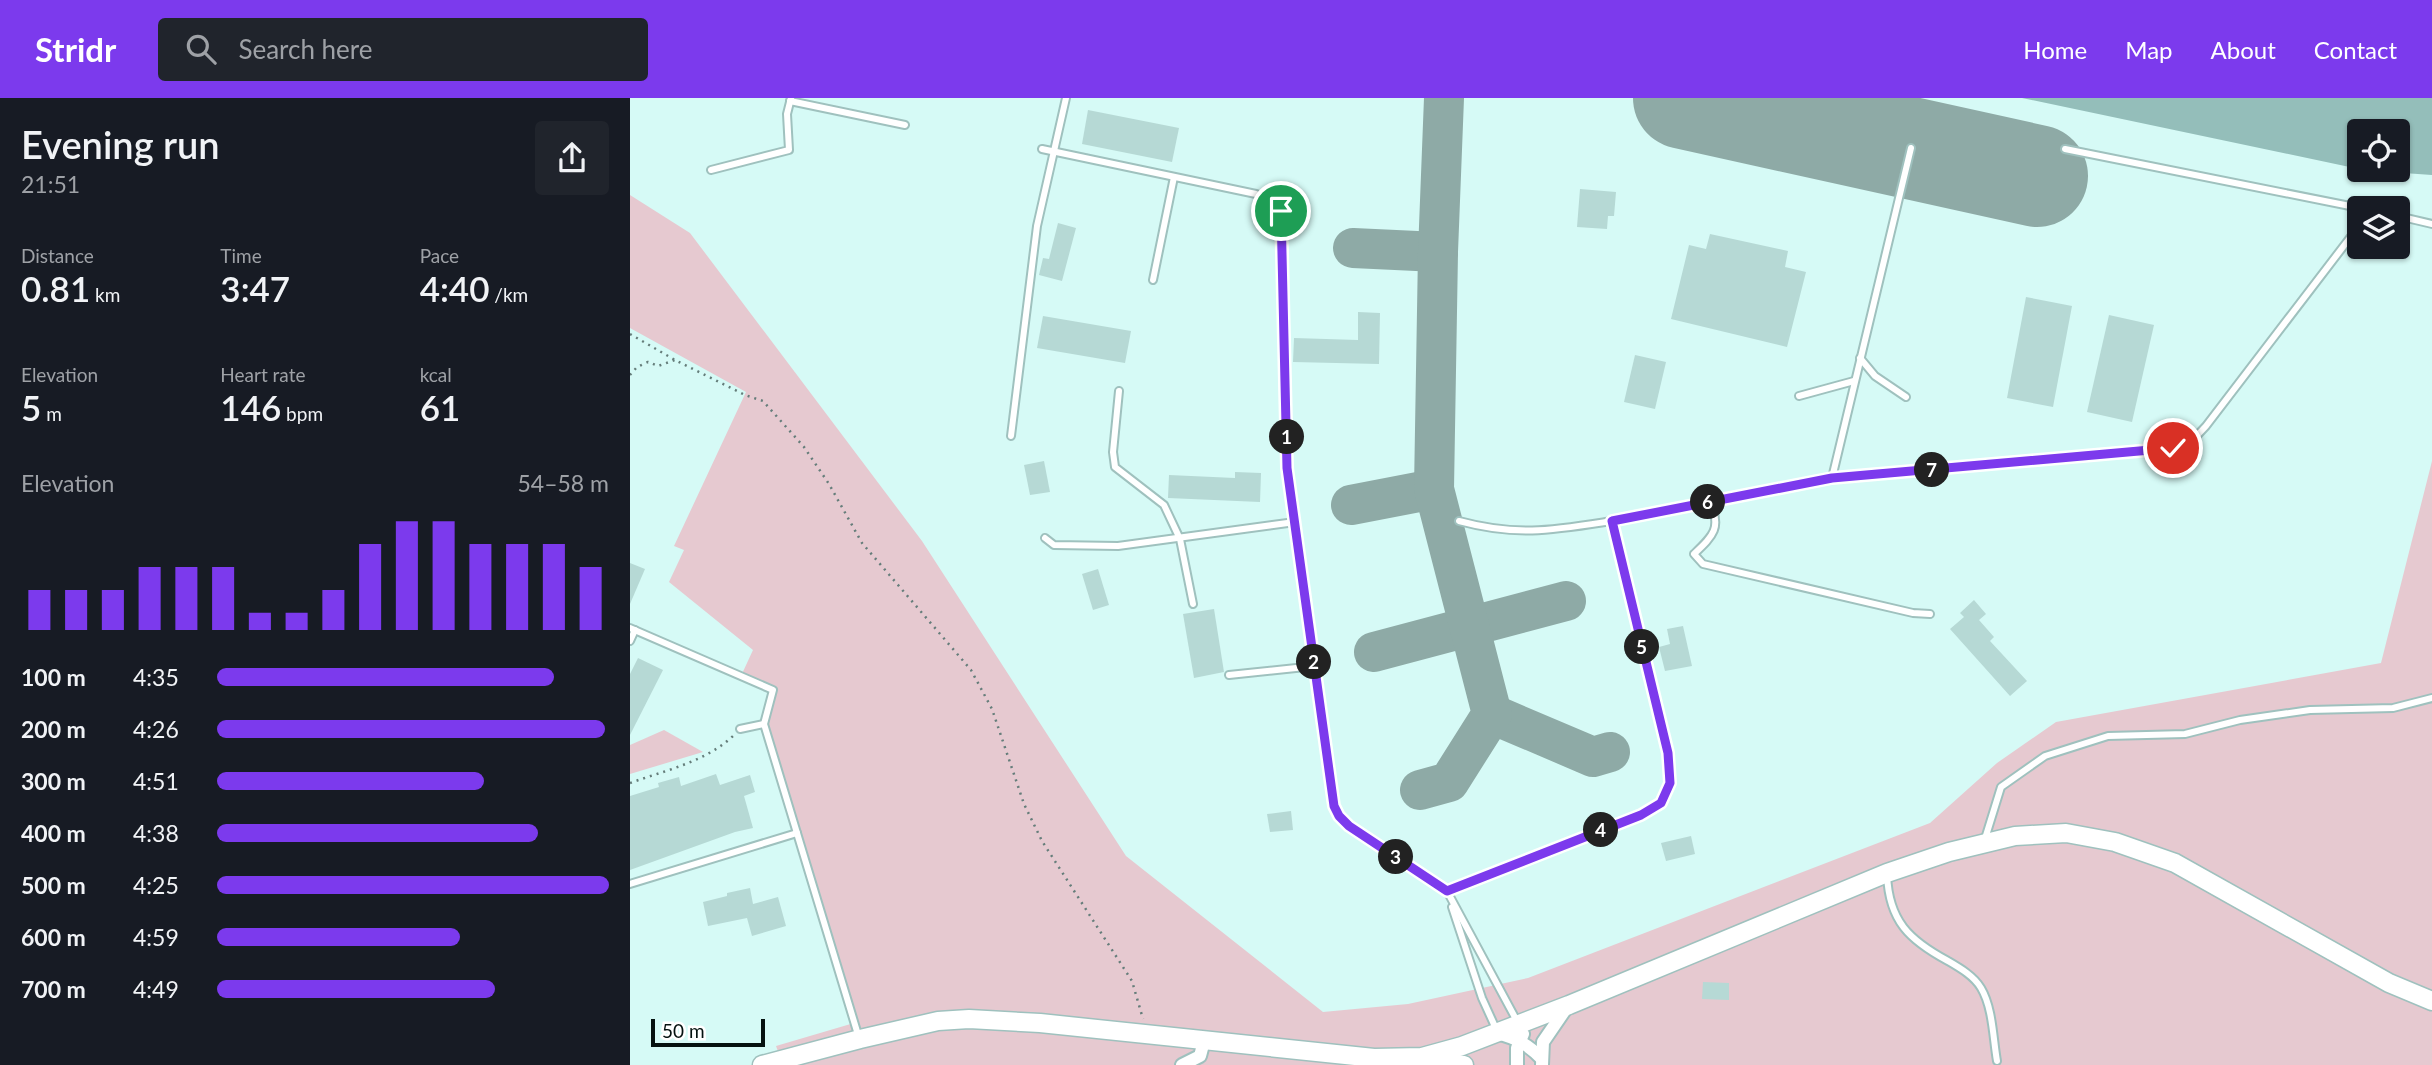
<!DOCTYPE html>
<html lang="en">
<head>
<meta charset="utf-8">
<style>
	:root { --surface:#171b24; --page:#20242c; --text:#f1f3f6; --muted:#9ea1a6; --accent:#7c3aed }
	body { margin:0; font-family:Lato,sans-serif; background:var(--page); color:var(--text); height:100vh; display:flex; flex-direction:column; font-size:26px; white-space:nowrap }
	* { box-sizing:border-box; margin:0 }
	p { font-size:23px; color:var(--muted) }
	.icon { flex:none; width:38px; height:38px; fill:none; stroke:currentColor; stroke-width:2; stroke-linecap:round; stroke-linejoin:round }
	.map { position:relative; flex:1; overflow:hidden }
	.side { display:flex; flex-direction:column; background:var(--surface); width:630px }
	.side>* { flex:none }
	.controls { position:absolute; left:1717px; top:21px; display:grid; gap:14px }
	.controls a { display:grid; place-items:center; width:63px; height:63px; border-radius:7px; background:var(--surface); box-shadow:0 2px 5px #0004; font-size:35px }
	.scale { position:absolute; left:21px; bottom:18px; width:114px; box-sizing:border-box; padding-left:7px; border:4px solid #051210; border-top:0; font-size:19px; line-height:24px; white-space:nowrap; color:#051210; -webkit-text-stroke:5px #fff; paint-order:stroke }
	.pin { position:absolute; display:grid; place-items:center; width:60px; height:60px; color:#fff; margin:-30px; border:4px solid #fff; border-radius:50%; box-shadow:0 2px 7px #0007 }
	.km { position:absolute; width:35px; height:35px; margin:-18px; border-radius:50%; background:#222; color:#fff; font-size:19px; line-height:35px; text-align:center }
	.round { display:grid; place-items:center; flex:none; width:74px; height:74px; border-radius:7px; background:var(--page) }
	.headline { display:flex; align-items:center; justify-content:space-between; height:119px; padding:0 21px }
	h1 { font-size:38px; font-weight:600; line-height:52px }
	.metrics { display:grid; grid-template-columns:repeat(3,1fr); gap:10px; height:119px; padding:7px 21px }
	.metrics div { display:grid; align-content:center }
	.metrics b { font-size:35px; font-weight:600 }
	.metrics small { font-size:19px; font-weight:400 }
	.metrics p { font-size:19px }
	.chart { height:196px; padding:14px 21px }
	.chart p { display:flex; justify-content:space-between }
	.chart svg { width:100%; height:126px; margin-top:7px; stroke:var(--accent); stroke-width:6 }
	ul { padding:0 21px; list-style:none; font-size:23px }
	li { display:grid; grid-template-columns:112px 84px 1fr; align-items:center; height:52px }
	li i { height:18px; border-radius:9px; background:var(--accent) }
	header { display:flex; align-items:center; gap:42px; box-sizing:border-box; height:98px; padding:0 35px; background:var(--accent); color:#fff }
	header strong { font-size:33px }
	nav { display:flex; gap:38px; margin-inline-start:auto; font-size:24px }
	.search { width:490px; height:63px; background:var(--page); display:flex; align-items:center; gap:18px; box-sizing:border-box; padding:0 24px; border-radius:7px; color:var(--muted); font-size:26px }
	main { display:flex; flex:1; min-height:0 }
	.map>svg:first-child { display:block }
	.green { fill:#e6c9d0 }
	.water { fill:#94beba }
	.lines { fill:none; stroke-linecap:round; stroke-linejoin:round }
	.taxiway { stroke:#8eaaa6; stroke-width:40 }
	.runway { stroke:#8eaaa6; stroke-width:102 }
	.building { fill:#b6d9d5 }
	.lane-casing { stroke:#9fc1be; stroke-width:10 }
	.street-casing { stroke:#9fc1be; stroke-width:16 }
	.secondary-casing { stroke:#9fc1be; stroke-width:21 }
	.path { stroke:#657d7a; stroke-width:2.5; stroke-dasharray:2 5; stroke-linecap:butt }
	.lane { stroke:#fff; stroke-width:6 }
	.street { stroke:#fff; stroke-width:12 }
	.secondary { stroke:#fff; stroke-width:18 }
	.route-casing { stroke:#fff; stroke-width:14 }
	.route { stroke:#7c3aed; stroke-width:9 }
</style>
</head>
<body>
<header>
<strong>Stridr</strong>
<div class="search"><svg class="icon" aria-label="search" viewBox="0 0 24 24"><circle cx="10" cy="10" r="6"/><path d="M15 15l6 6"/></svg>Search here</div>
<nav><a>Home</a><a>Map</a><a>About</a><a>Contact</a></nav>
</header>
<main>
<section class="side">
<div class="headline"><div><h1>Evening run</h1><p>21:51</p></div><a class="round"><svg class="icon" aria-label="share" viewBox="0 0 24 24"><path d="M12 15V3M7 8l5-5 5 5M5 13v7h14v-7"/></svg></a></div>
<div class="metrics">
<div><p>Distance</p><b>0.81<small> km</small></b></div>
<div><p>Time</p><b>3:47</b></div>
<div><p>Pace</p><b>4:40<small> /km</small></b></div>
</div>
<div class="metrics">
<div><p>Elevation</p><b>5<small> m</small></b></div>
<div><p>Heart rate</p><b>146<small> bpm</small></b></div>
<div><p>kcal</p><b>61</b></div>
</div>
<div class="chart"><p><span>Elevation</span>54–58 m</p>
<svg viewBox="0 0 160 44" preserveAspectRatio="none"><path d="M5 44V30M15 44V30M25 44V30M35 44V22M45 44V22M55 44V22M65 44V38M75 44V38M85 44V30M95 44V14M105 44V6M115 44V6M125 44V14M135 44V14M145 44V14M155 44V22"/></svg>
</div>
<ul>
<li><b>100 m</b>4:35<i style="width:86%"></i></li>
<li><b>200 m</b>4:26<i style="width:99%"></i></li>
<li><b>300 m</b>4:51<i style="width:68%"></i></li>
<li><b>400 m</b>4:38<i style="width:82%"></i></li>
<li><b>500 m</b>4:25<i style="width:100%"></i></li>
<li><b>600 m</b>4:59<i style="width:62%"></i></li>
<li><b>700 m</b>4:49<i style="width:71%"></i></li>
</ul>
</section>
<div class="map">
<svg width="1802" height="967" viewBox="0 0 1802 967">
	<rect width="100%" height="100%" fill="#d6faf6"/>
	<g class="green">
		<path d="M0 97 60 135 292 443 496 758 693 914 778 906 898 880 1300 725 1367 665 1426 624 1751 565 1802 363V967H153L146 948 224 925 134 626 143 592 111 578 123 552 39 484 54 452 44 448 116 294 0 230Z"/>
		<path d="M34 632 73 654 0 676V647Z"/>
	</g>
	<path class="water" d="M1392 0H1802V77L1731 72H1768V33H1729V71Z"/>
	<g class="lines">
		<g class="taxiway">
			<path d="M723 150 808 154"/>
			<path d="M721 407 804 391"/>
			<path d="M744 554 936 503"/>
			<path d="M862 616 963 659 980 654"/>
			<path d="M790 692 819 684 862 616 804 391 808 154 814 0"/>
		</g>
		<path class="runway" d="M1054 0 1407 78"/>
	</g>
	<g class="building">
		<path d="M458 12 549 30 542 64 452 46Z"/>
		<path d="M950 91 986 94 984 118H978L977 131 947 129Z"/>
		<path d="M428 125 446 130 432 183 409 177 413 160 419 161Z"/>
		<path d="M1080 136 1158 153 1155 169 1176 174 1157 249 1041 221 1059 147 1076 151Z"/>
		<path d="M1396 199 1442 208 1423 309 1377 300Z"/>
		<path d="M728 214 750 215 749 266 663 264 664 240 728 242Z"/>
		<path d="M1479 217 1524 227 1502 324 1457 314Z"/>
		<path d="M413 218 501 233 495 265 407 250Z"/>
		<path d="M1005 257 1036 264 1025 311 994 304Z"/>
		<path d="M414 363 420 394 400 397 394 367Z"/>
		<path d="M605 374 631 375 630 404 538 400 539 377 605 380Z"/>
		<path d="M0 465 15 471 0 506Z"/>
		<path d="M468 471 479 507 463 512 452 476Z"/>
		<path d="M1344 502 1356 516 1349 522 1364 539 1360 543 1397 583 1380 598 1320 531 1334 519 1330 515Z"/>
		<path d="M584 511 594 574 564 580 553 516Z"/>
		<path d="M1053 528 1062 568 1035 573 1029 549 1040 546 1037 531Z"/>
		<path d="M8 560 33 572 0 637V576Z"/>
		<path d="M86 676 90 687 120 677 125 694 114 698 123 730 105 734 0 772V698L29 689 28 685 49 679 51 688Z"/>
		<path d="M661 713 663 732 640 734 637 716Z"/>
		<path d="M1061 738 1065 756 1036 763 1031 745Z"/>
		<path d="M120 790 123 806 148 799 156 828 122 838 117 820 78 828 73 804 97 798V795Z"/>
		<path d="M1073 884 1099 885V902L1072 901Z"/>
	</g>
	<g class="lines">
		<g class="lane-casing">
			<g id="lane">
				<path d="M160 3 275 27"/>
				<path d="M412 51 626 96 644 103 651 113 657 371 704 708 709 718 719 728 817 793 888 925"/>
				<path d="M1435 51 1730 110"/>
				<path d="M81 72 159 52 157 16 161 0"/>
				<path d="M1723 109 1726 116 1725 131"/>
				<path d="M1768 118 1802 126"/>
				<path d="M523 182 544 79"/>
				<path d="M1230 260 1245 278 1276 299"/>
				<path d="M489 293 483 354 485 369 534 407 550 441 563 506"/>
				<path d="M1169 298 1224 283"/>
				<path d="M381 338 407 128 436 0"/>
				<path d="M1202 380 1543 350 1559 346 1576 328 1729 128"/>
				<path d="M1080 404C1092 430 1083 438 1064 456L1073 466 1283 515 1300 516"/>
				<path d="M829 423C888 439 924 432 982 423"/>
				<path d="M415 440 424 447 488 448 665 424"/>
				<path d="M0 530 143 592 134 626 229 940"/>
				<path d="M0 543 5 532"/>
				<path d="M599 577 685 568"/>
				<path d="M110 631 134 626"/>
				<path d="M1354 744 1371 689 1415 658 1478 638 1555 636 1610 622 1680 612 1763 610 1802 600"/>
				<path d="M1257 777C1259 823 1279 842 1318 863 1330 870 1344 878 1351 890 1363 910 1363 941 1367 963"/>
				<path d="M0 786 167 735"/>
				<path d="M817 793 1011 717 1031 705 1040 685 1038 655 982 423 1202 380 1281 50"/>
				<path d="M822 809 852 900 867 933"/>
			</g>
		</g>
		<g class="street-casing">
			<g id="street">
				<path d="M867 935C886 940 899 947 912 961"/>
				<path d="M552 967 570 958 574 943"/>
				<path d="M887 967V950L893 936"/>
				<path d="M912 967 913 944 937 909"/>
			</g>
		</g>
		<g class="secondary-casing">
			<g id="secondary">
				<path d="M798 960 834 967"/>
				<path d="M132 967 230 941 308 923 339 921 410 925 744 960 792 959 832 948 939 907 1257 775 1319 754 1385 738 1436 735 1485 744 1545 765 1759 885 1802 903"/>
			</g>
		</g>
		<g class="path">
			<path d="M0 236 45 262 115 297 133 303 174 349 199 386 232 445 341 572 362 611 394 706 412 743 502 883 513 921"/>
			<path d="M0 277 7 269 18 264 28 268 45 262"/>
			<path d="M0 685C36 672 76 664 104 637"/>
		</g>
		<use href="#lane" class="lane"/>
		<use href="#street" class="street"/>
		<use href="#secondary" class="secondary"/>
	</g>
	<g class="lines">
		<g class="route-casing">
			<path id="route" d="M651 113 657 370 704 708 709 718 719 728 817 793 1011 717 1031 705 1040 685 1038 655 982 423 1202 380 1543 350"/>
		</g>
		<use href="#route" class="route"/>
	</g>
</svg>
<div class="controls">
<a><svg class="icon" aria-label="locate" viewBox="0 0 24 24"><circle cx="12" cy="12" r="6"/><path d="M12 2v4M12 18v4M2 12h4M18 12h4"/></svg></a>
<a><svg class="icon" aria-label="layers" viewBox="0 0 24 24"><path d="M12 4l9 5-9 5-9-5zM3 14l9 5 9-5"/></svg></a>
</div>
<div class="scale">50 m</div>
<div class="pin" style="left:651px;top:113px;background:#1e9e55"><svg class="icon" aria-label="arrive" viewBox="0 0 24 24"><path d="M6 21V4h12l-3 4 3 4H6"/></svg></div>
<div class="pin" style="left:1543px;top:350px;background:#d93025"><svg class="icon" aria-label="check" viewBox="0 0 24 24"><path d="M5 12l5 5 9-10"/></svg></div>
<b class="km" style="left:657px;top:339px">1</b>
<b class="km" style="left:684px;top:564px">2</b>
<b class="km" style="left:766px;top:759px">3</b>
<b class="km" style="left:971px;top:732px">4</b>
<b class="km" style="left:1012px;top:549px">5</b>
<b class="km" style="left:1078px;top:404px">6</b>
<b class="km" style="left:1302px;top:372px">7</b>
</div>
</main>
</body>
</html>
